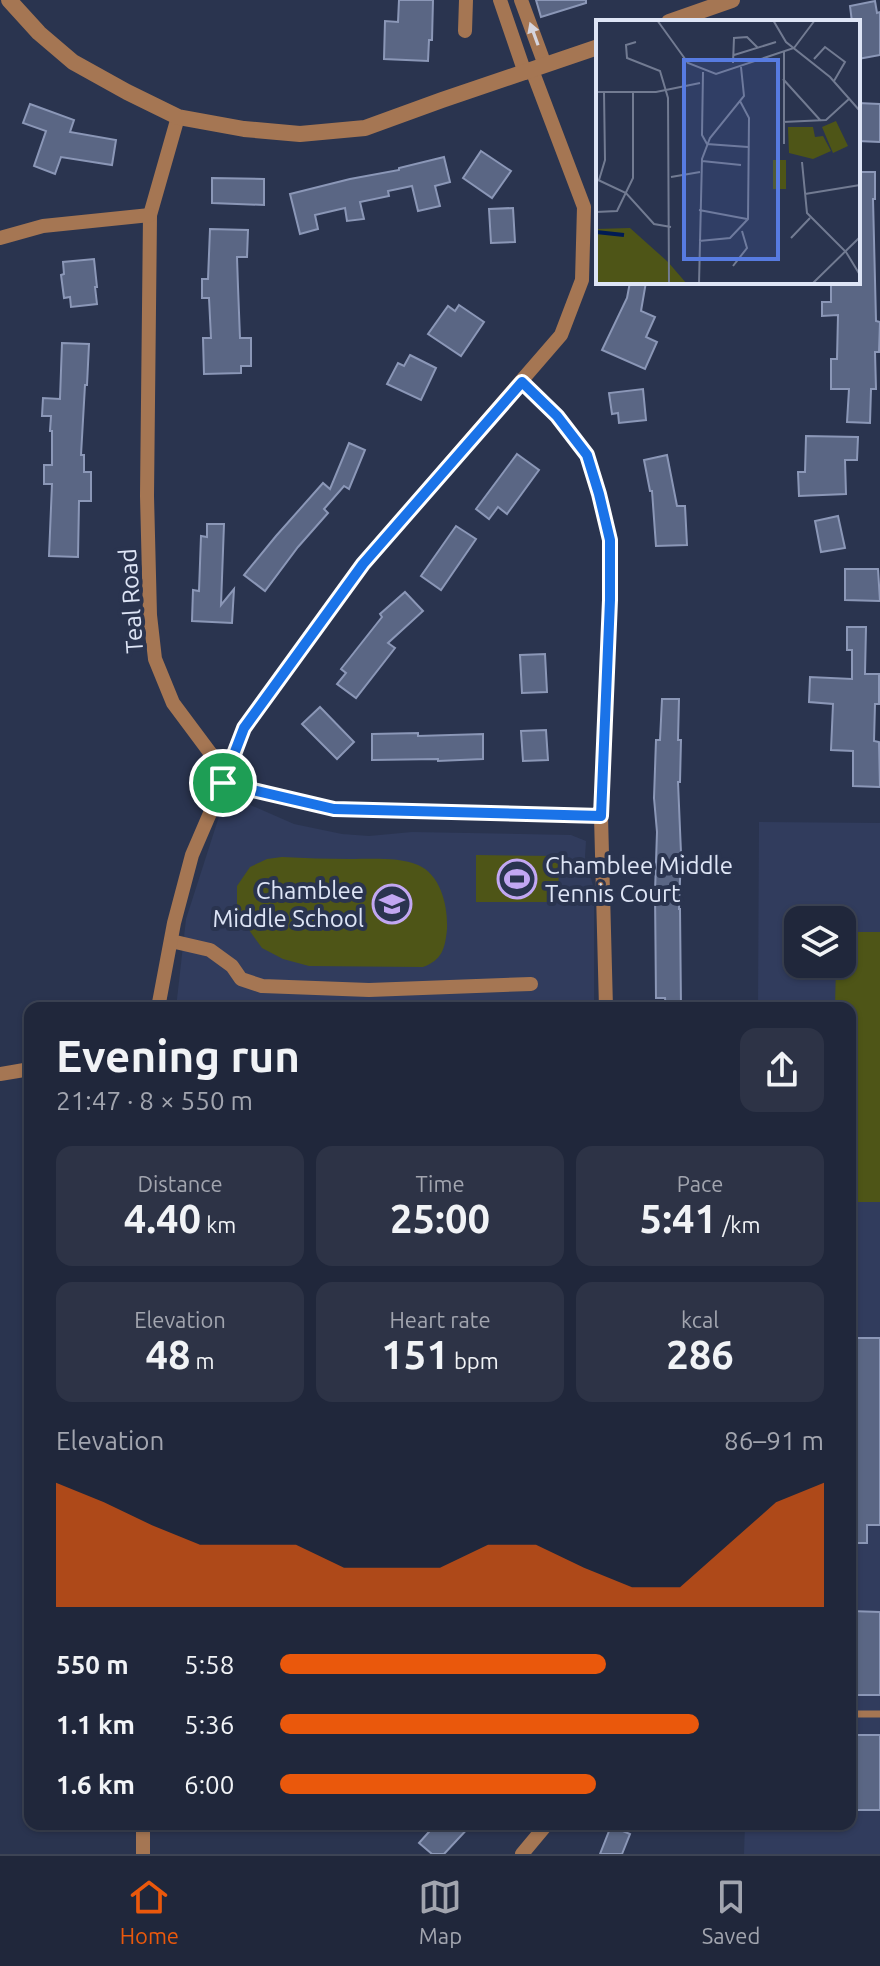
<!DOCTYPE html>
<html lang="en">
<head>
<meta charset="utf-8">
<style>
	:root { --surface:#20273b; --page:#2d3346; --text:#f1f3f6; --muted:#a2a5af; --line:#3d4455; --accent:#ea580c }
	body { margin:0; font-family:Ubuntu,sans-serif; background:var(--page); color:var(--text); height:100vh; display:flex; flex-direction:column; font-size:30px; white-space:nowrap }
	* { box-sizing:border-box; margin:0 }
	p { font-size:26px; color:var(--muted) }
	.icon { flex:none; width:44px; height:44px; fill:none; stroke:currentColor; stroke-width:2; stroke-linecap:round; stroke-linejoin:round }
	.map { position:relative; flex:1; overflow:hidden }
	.sheet { position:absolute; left:24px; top:1002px; width:832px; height:828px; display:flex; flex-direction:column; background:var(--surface); border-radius:16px; box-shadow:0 2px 6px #0004,0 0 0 2px var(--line) }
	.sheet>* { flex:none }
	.tools { position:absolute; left:784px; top:906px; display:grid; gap:16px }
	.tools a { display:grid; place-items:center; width:72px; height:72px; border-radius:16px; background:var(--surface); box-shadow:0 2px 6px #0004,0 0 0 2px var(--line); font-size:40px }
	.pin { position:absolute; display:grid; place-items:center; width:68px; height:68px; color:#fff; margin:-34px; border:4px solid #fff; border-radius:50%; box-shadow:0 2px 8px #0007 }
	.round { display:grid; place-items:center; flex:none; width:84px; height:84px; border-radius:16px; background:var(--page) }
	.headline { display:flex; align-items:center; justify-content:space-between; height:136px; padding:0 32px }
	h1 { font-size:44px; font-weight:700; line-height:60px }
	.figures { display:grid; grid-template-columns:repeat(3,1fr); gap:12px; height:136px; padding:8px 32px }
	.figures div { display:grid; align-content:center; border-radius:16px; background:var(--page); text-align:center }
	.figures b { font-size:40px; font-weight:700 }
	.figures small { font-size:22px; font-weight:400 }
	.figures p { font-size:22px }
	.chart { height:224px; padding:16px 32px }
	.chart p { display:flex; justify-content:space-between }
	.chart svg { width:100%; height:144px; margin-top:8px; fill:var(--accent); opacity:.7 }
	ul { padding:0 32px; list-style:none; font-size:26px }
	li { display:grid; grid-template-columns:128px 96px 1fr; align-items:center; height:60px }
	li i { height:20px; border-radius:10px; background:var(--accent) }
	.tabs { display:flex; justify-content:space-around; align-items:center; height:112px; border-top:2px solid var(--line); background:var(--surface); font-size:22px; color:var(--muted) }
	.tabs a { display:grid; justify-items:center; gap:4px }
	.tabs .active { color:var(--accent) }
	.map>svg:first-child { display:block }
	.built { fill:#313c5d; fill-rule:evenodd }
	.green { fill:#4e5517 }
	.building { fill:#5a6684; stroke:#8b97b7; stroke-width:2 }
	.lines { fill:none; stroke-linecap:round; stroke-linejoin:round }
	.service { stroke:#a57653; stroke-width:7 }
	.minor { stroke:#a57653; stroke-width:14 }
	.tertiary { stroke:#a57653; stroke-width:16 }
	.oneway { fill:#d5d4de }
	.route-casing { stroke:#fff; stroke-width:16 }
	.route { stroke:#1a73e8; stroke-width:10 }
	.labels { text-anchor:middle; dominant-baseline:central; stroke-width:8; stroke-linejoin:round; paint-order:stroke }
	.street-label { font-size:24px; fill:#dee5f6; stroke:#2a344f }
	.poi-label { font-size:24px; fill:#dee5f6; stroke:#2a344f; text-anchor:start }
	.inset-river { fill:none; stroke:#001b54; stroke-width:4 }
	.inset-road { fill:none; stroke:#727b92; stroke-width:2 }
	.view { fill:#577be1; fill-opacity:0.15; stroke:#577be1; stroke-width:4 }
	.inset-edge { fill:none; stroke:#dee5f6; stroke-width:4 }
</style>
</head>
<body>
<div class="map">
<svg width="880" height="1854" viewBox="0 0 880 1854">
	<rect width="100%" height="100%" fill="#2a344f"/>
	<g class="built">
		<path d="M230 796 294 824 342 834 369 836 412 832 571 835 586 841 585 857 594 889V1008H176L186 919 224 801Z"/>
		<path d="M759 822 880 823V1854H744L745 1824H850V1008H758ZM798 920H842V964H798Z"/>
	</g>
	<g class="green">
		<path d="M476 855 558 856 559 902H476Z"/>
		<path d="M282 857C305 858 327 859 350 859 370 859 400 857 418 865 441 875 448 906 447 929 445 949 442 960 423 967L309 966 283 959 262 948 244 923 237 907V886L250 867 267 859Z"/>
		<path d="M842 932H880V1202H850V1008H835L836 964H842Z"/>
	</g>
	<g class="building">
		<path d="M399 0H433L432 40H429L428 61 384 59 385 21 398 22Z"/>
		<path d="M536 0H586V3L541 17Z"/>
		<path d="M875 1 877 13 880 12V55L858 59V22H852L850 6Z"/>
		<path d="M858 103 880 104V142L858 141Z"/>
		<path d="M30 104 74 120 70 132 116 140 112 165 61 157 55 174 34 166 46 131 23 123Z"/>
		<path d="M481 151 511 171 492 198 463 178Z"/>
		<path d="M444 157 450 182 435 186 440 206 418 211 412 186 388 191 389 196 360 202 364 219 347 221 345 208 315 215 318 229 300 234 290 194 350 179 399 170V168Z"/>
		<path d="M858 172H875V199H873L876 321 880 322 879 352H875L876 389H871L870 423 847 422 849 389H831V359H837L838 315 822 316V302H831V284L858 283Z"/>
		<path d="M212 178 264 179V205L212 203Z"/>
		<path d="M513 208 515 242 491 243 489 209Z"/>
		<path d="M210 229 248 230 247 257H237L238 287 240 338H251V366H241V373L204 374 203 338H211L209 298H202V279H208Z"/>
		<path d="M94 259 97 287H95L97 304 71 307 70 297 64 298 61 275 64 274 63 262Z"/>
		<path d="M630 282H646L641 311 655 317 646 337 657 342 645 369 602 350 627 298Z"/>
		<path d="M459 305 484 322 461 356 428 334 448 306 455 311Z"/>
		<path d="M62 343 89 344 87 385H85L81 455H84V472H91V501H79L78 557 49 556 52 484H44V465H52V431H50L51 416H42L43 398 60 399Z"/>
		<path d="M410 355 436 368 421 400 387 384 398 363 404 366Z"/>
		<path d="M643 389 646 420 619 423 618 413 612 414 609 393Z"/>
		<path d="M806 436 858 437 857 460H845L846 494 799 496 798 472H805Z"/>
		<path d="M349 443 365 450 349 489 344 486 324 509 328 513 298 547 265 591 244 575 276 536 323 483 330 489Z"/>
		<path d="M517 454 539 470 507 514 498 507 489 519 476 509Z"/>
		<path d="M667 455 677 506H685L687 545 656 546 652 491H650L644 460Z"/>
		<path d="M838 516 845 548 821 552 815 521Z"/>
		<path d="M207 524H224L221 605 234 589 232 623 192 621 193 590 199 591 201 536 207 537Z"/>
		<path d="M456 526 476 539 441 590 421 576Z"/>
		<path d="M845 569H878L880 601 845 600Z"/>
		<path d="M405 592 423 611 388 643 395 648 356 698 337 684 346 673 341 669 382 617 380 614Z"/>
		<path d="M847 627H866L865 674H879V704H875L874 741 879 742 880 787 853 786V751L831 750 833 704 809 702 810 677 852 679V650H847Z"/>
		<path d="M545 654 547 692 522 693 520 655Z"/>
		<path d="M662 699H679L678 740H681L680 782H678L681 853 679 909H680L681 1008H666L665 998H656L655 892 657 832 654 798 656 740H660Z"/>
		<path d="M320 707 354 742 337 759 302 724Z"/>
		<path d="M546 730 548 760 523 761 521 731Z"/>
		<path d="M418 733V736L483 734V759L438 761V759L372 760V734Z"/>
		<path d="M850 1338H880V1525H867V1543H850Z"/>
		<path d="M850 1611 880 1612V1695H850Z"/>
		<rect x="850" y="1735" width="30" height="75"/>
		<path d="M436 1824H472L444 1854H432L419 1843Z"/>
		<path d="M611 1826 630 1834 622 1854H600Z"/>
	</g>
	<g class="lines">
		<path class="service" d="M850 1714H880"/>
		<g class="minor">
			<path d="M500 0 525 73"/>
			<path d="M521 0 545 65"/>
			<path d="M465 31 466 0"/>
			<path d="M178 117 150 215 147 496 150 615 155 659 173 703 214 758 223 783 334 809 601 816"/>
			<path d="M0 238 43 226 150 215"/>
			<path d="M522 382 557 416 587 455 599 494 610 540V600L601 816 606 1008"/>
			<path d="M171 941 210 950 232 966 241 979 262 986 369 990 531 984"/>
			<path d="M158 1008 174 923 192 855 223 783 244 728 363 564 561 335 582 280 584 207 532 70"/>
			<path d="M0 1074 30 1069"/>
			<path d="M143 1854V1824"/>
			<path d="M522 1854 547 1824"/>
		</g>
		<g class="tertiary">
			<path d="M9 0 39 33 73 62 127 92 178 117 244 129 300 134 365 128 442 100 598 47"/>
			<path d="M669 22 732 0"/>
		</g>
	</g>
	<defs><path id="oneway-solid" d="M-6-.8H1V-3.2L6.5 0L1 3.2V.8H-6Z" transform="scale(2)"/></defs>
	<use class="oneway" href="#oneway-solid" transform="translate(534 34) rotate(-110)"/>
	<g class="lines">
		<g class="route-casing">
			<path id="route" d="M522 382 557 416 587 455 599 494 610 540V600L601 816 334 809 223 783 244 728 363 564Z"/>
		</g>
		<use href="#route" class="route"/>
	</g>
	<defs>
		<g id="stadium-ring" transform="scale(2)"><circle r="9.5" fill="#2a344f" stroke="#c2a7f2" stroke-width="1.5"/><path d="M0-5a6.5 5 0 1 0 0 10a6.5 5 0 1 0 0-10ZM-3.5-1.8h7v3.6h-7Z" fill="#c2a7f2"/></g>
		<g id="school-ring" transform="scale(2)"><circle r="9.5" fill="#2a344f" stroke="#c2a7f2" stroke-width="1.5"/><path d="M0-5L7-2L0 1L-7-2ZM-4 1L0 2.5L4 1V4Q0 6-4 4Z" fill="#c2a7f2"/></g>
	</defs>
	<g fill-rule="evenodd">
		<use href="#stadium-ring" x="517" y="879"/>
		<use href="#school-ring" x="392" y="904"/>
	</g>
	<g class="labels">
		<g class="street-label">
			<text transform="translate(131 601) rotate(-94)">Teal Road</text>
		</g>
		<g class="poi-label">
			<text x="545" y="865">Chamblee Middle<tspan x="545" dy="28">Tennis Court</tspan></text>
			<text x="364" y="890" text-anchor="end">Chamblee<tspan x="364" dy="28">Middle School</tspan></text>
		</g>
	</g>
	<g transform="translate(596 20)">
		<rect width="264" height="264" fill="#2a344f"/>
		<path d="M240 101 252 126 237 133 226 107ZM192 107H217L219 117 227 116 235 131 217 139 193 133ZM177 140H190V169H177ZM34 208 72 242 91 264 0 262V209Z" fill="#4e5517"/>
		<path class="inset-river" d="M0 212 28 215"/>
		<path class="inset-road" d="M61 0 92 43 120 54 198 28 219 0M177 0 190 22 234 57 264 91M40 22 30 25 31 38 64 51 72 78 73 264M188 32V124M138 35 180 22M218 39 229 27 249 42 238 61M137 43 138 18 151 17 162 28M107 52 106 115 111 124 152 127M187 59 225 101M0 72H60L104 63M187 102 230 100 254 78M106 141 145 145M206 142 211 193 250 232 264 255M75 157 104 152M0 159 30 173 58 204 75 207M3 160 9 140 8 72M209 174 264 165M103 190 151 199M0 192 21 191 37 158V72M195 218 214 198M103 221 134 218 152 199 153 98 144 81M137 246 151 228 146 211M103 264 106 139 114 118 148 76 145 47M216 264 264 217"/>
		<path class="view" d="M88 40H182V239H88Z"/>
		<rect width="264" height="264" class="inset-edge"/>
	</g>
</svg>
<div class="tools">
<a><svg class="icon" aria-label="layers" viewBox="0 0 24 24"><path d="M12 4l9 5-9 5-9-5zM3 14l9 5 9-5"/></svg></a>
</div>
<div class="pin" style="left:223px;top:783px;background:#1e9e55"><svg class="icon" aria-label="arrive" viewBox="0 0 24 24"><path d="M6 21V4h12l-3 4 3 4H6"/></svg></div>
<section class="sheet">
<div class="headline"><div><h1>Evening run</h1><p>21:47 · 8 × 550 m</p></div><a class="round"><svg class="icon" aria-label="share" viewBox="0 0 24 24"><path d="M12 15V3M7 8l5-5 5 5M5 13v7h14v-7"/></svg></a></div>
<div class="figures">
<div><p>Distance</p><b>4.40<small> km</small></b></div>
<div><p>Time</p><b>25:00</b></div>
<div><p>Pace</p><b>5:41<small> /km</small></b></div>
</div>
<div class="figures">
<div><p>Elevation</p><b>48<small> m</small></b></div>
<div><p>Heart rate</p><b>151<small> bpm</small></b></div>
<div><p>kcal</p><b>286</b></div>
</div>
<div class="chart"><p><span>Elevation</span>86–91 m</p>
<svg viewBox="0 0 160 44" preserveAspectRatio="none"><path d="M0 44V6L10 12L20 19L30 25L40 25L50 25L60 32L70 32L80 32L90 25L100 25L110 32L120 38L130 38L140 25L150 12L160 6V44z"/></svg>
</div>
<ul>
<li><b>550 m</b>5:58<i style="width:60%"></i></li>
<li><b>1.1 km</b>5:36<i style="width:77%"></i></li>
<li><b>1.6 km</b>6:00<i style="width:58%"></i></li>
</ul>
</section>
</div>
<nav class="tabs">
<a class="active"><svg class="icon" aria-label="home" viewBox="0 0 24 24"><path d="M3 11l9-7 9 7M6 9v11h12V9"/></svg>Home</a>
<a><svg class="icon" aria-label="map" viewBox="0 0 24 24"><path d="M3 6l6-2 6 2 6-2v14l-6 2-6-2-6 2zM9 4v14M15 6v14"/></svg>Map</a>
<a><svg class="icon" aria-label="saved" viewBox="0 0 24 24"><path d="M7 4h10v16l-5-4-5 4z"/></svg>Saved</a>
</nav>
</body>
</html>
